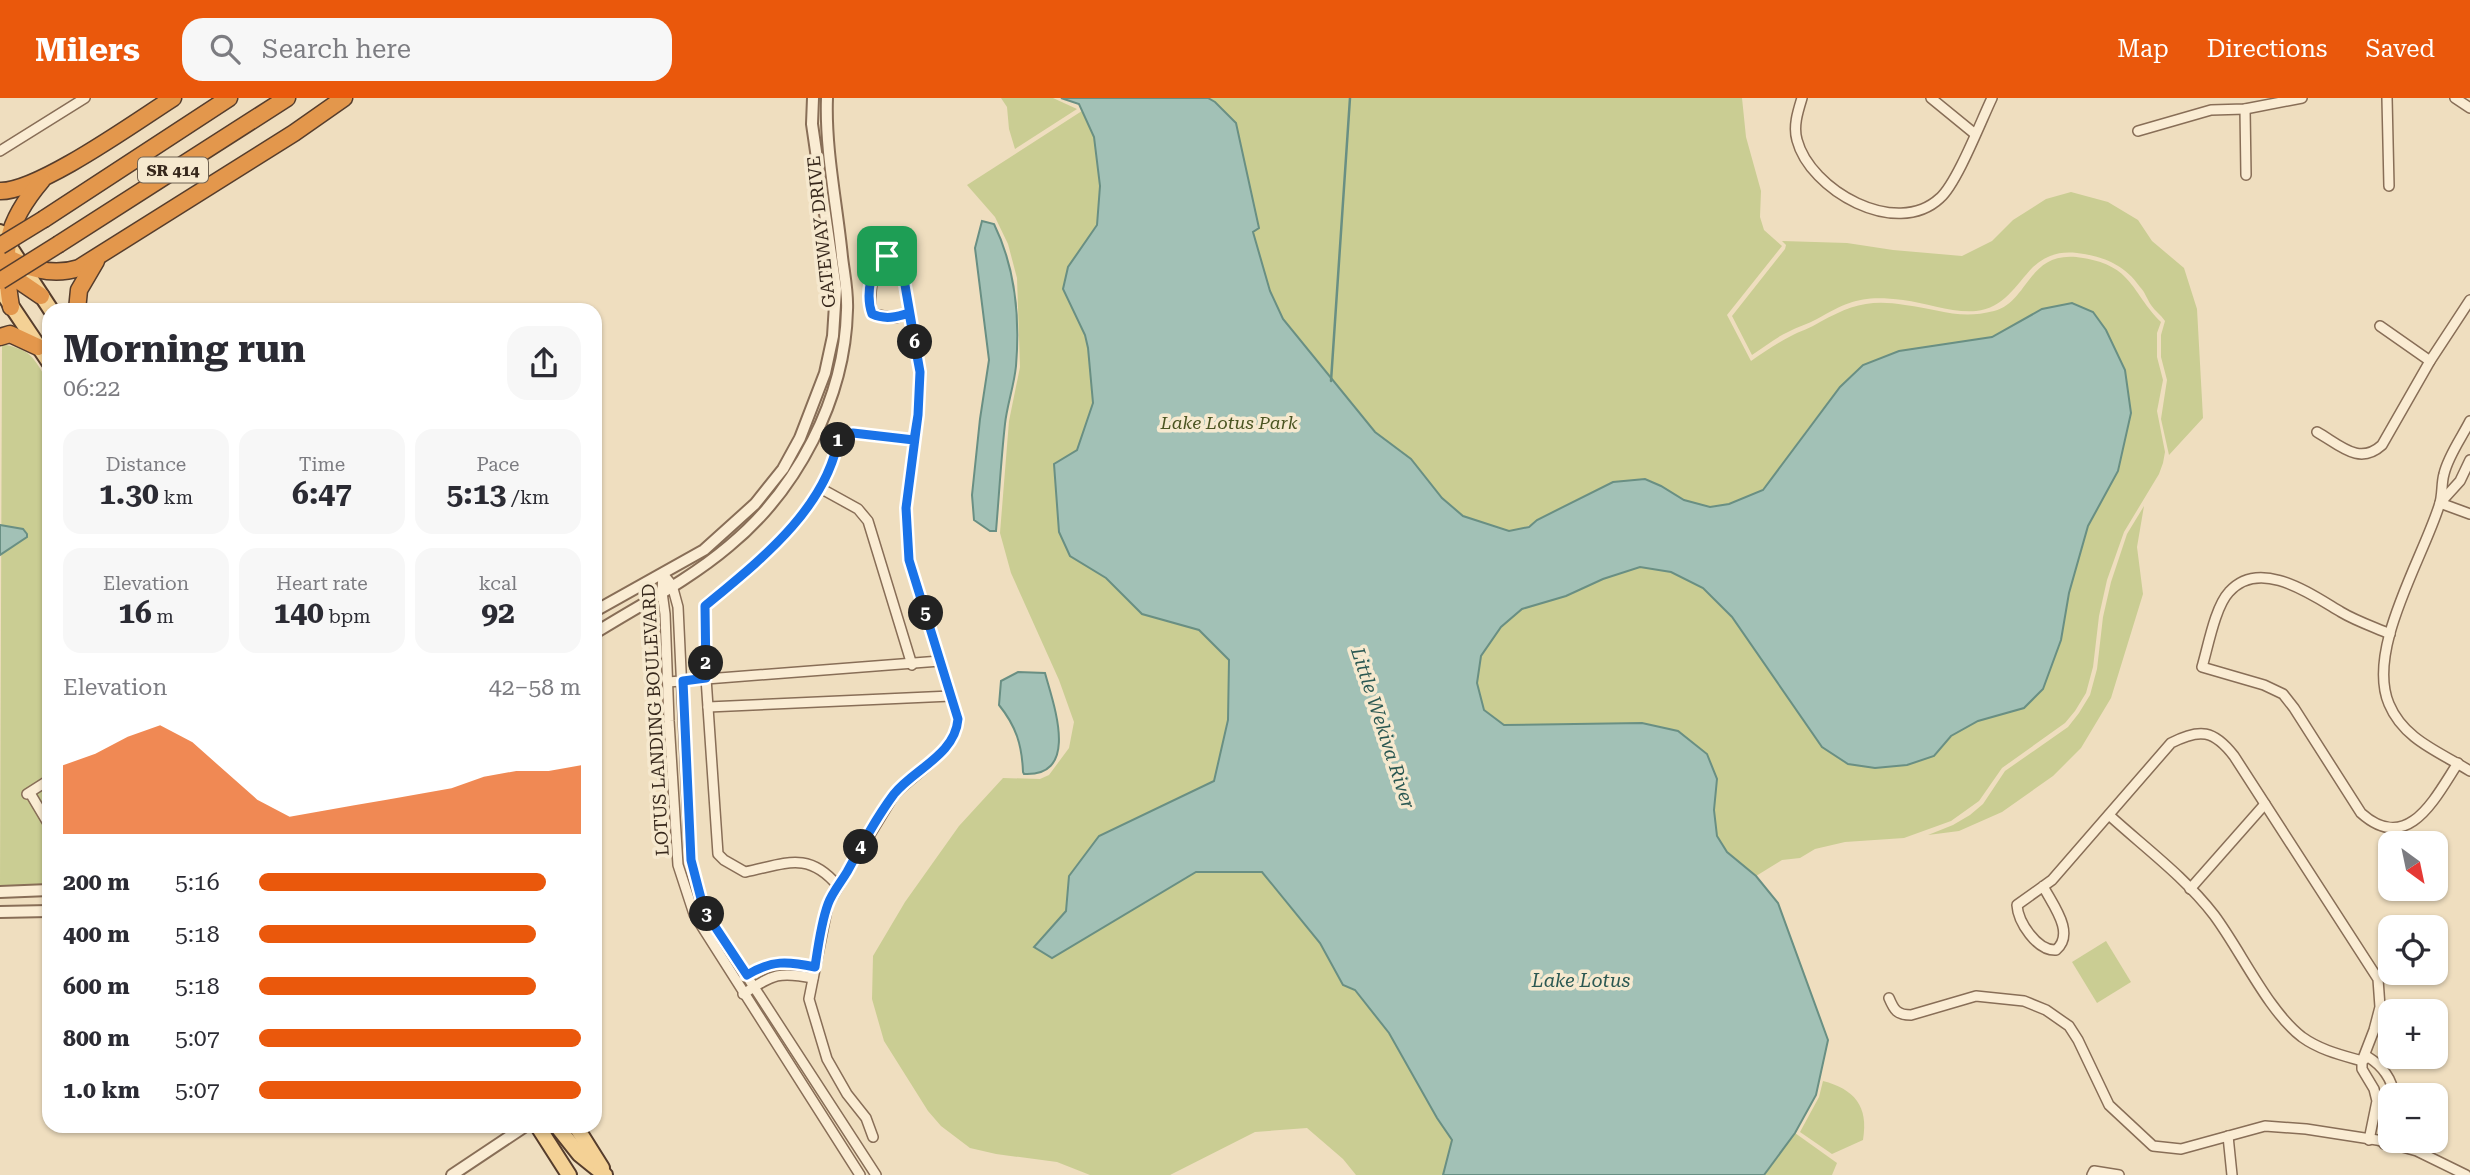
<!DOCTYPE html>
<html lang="en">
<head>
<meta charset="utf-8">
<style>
	:root { --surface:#fff; --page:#f7f7f7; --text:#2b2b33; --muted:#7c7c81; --accent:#ea580c }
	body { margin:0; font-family:"Roboto Serif",serif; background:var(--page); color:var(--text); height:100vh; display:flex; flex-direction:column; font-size:26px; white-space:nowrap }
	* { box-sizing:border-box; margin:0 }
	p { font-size:23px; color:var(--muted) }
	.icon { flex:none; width:38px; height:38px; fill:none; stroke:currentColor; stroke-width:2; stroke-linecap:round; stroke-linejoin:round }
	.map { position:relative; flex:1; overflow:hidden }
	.side { position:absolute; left:42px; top:205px; width:560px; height:830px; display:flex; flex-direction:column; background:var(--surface); border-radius:21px; box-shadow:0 2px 5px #0004 }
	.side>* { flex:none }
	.needle { width:46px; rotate:147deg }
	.fabs { position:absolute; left:2378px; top:733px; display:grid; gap:14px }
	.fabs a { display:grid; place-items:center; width:70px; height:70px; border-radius:14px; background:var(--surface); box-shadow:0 2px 5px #0004; font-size:35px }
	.pin { position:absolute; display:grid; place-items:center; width:60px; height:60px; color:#fff; margin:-30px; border-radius:14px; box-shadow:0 4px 10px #0006 }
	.km { position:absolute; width:35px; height:35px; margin:-18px; border-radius:50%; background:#222; color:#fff; font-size:19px; line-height:35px; text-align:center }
	.round { display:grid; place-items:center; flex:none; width:74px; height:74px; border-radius:21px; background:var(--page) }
	.head { display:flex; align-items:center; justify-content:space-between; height:119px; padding:0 21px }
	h1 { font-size:38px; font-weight:700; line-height:52px }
	.metrics { display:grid; grid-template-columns:repeat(3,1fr); gap:10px; height:119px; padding:7px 21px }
	.metrics div { display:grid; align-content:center; border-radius:18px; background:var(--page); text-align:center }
	.metrics b { font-size:30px; font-weight:700 }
	.metrics small { font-size:19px; font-weight:400 }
	.metrics p { font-size:19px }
	.chart { height:196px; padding:14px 21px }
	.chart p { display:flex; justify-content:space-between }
	.chart svg { width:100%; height:126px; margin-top:7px; fill:var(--accent); opacity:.7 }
	ul { padding:0 21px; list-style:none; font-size:23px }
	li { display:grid; grid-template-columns:112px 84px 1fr; align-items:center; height:52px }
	li i { height:18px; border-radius:9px; background:var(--accent) }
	header { display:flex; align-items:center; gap:42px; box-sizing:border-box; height:98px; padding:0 35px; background:var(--accent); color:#fff }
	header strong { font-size:33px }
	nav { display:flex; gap:38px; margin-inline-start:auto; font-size:24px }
	.search { width:490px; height:63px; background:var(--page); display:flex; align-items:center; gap:18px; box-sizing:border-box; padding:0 24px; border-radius:21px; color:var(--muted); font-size:26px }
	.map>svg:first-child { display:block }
	.green { fill:#cacd93 }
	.water { fill:#a2c1b6; stroke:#698f83; stroke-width:2 }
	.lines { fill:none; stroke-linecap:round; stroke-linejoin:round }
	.stream { stroke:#698f83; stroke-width:2.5 }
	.minor-casing { stroke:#886e57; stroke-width:12 }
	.tertiary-casing { stroke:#886e57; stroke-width:14 }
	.primary-casing { stroke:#563d2c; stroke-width:18 }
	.motorway-casing { stroke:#563d2c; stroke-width:19 }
	.minor { stroke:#faecd3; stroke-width:9 }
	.tertiary { stroke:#faecd3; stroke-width:10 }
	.primary { stroke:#f4d195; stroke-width:14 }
	.motorway { stroke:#e3974c; stroke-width:16 }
	.motorway-bridge-casing { stroke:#563d2c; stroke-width:19; stroke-linecap:butt }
	.motorway-bridge { stroke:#e3974c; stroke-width:16 }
	.route-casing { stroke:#fff; stroke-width:14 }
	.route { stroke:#1a73e8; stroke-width:9 }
	.labels { text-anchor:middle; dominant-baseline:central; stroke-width:7; stroke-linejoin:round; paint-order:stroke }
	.shield { fill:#f6e9cf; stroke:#706252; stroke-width:2 }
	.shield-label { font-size:16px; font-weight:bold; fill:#37281c }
	.street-label { font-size:18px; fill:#37281c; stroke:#f6e9cf }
	.park-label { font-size:18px; font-style:italic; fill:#4b5522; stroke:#f6e9cf }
	.water-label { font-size:19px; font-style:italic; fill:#2b5852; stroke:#f6e9cf }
</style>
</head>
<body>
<header>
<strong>Milers</strong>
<div class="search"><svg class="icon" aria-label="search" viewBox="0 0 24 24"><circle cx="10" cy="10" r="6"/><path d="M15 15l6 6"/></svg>Search here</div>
<nav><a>Map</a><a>Directions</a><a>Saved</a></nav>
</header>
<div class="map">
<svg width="2470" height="1077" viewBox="0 0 2470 1077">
	<rect width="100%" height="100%" fill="#efdebf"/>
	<g class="green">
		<path d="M1001 0H1053L1077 11 1015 51 1009 31 1007 9Z"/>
		<path d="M1102 0 1253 101 1243 63 1236 25 1215 4 1208 0H1742L1746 39 1761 93 1760 119 1764 132 1782 148 1727 217 1751 263C1764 254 1777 245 1791 238 1800 233 1811 230 1820 224 1851 207 1870 201 1905 207 1939 211 1959 222 1994 213 2030 204 2027 150 2083 160 2133 168 2131 194 2161 224L2157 235V259L2163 282 2157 313 2165 354 2163 365 2159 376 2124 434 2107 482 2099 518 2093 569 2086 595 2075 613 2065 625 2002 670 1979 703 1951 723 1904 740 1845 744 1815 751 1800 760 1782 762 1756 778 1727 754 1717 738 1714 712 1717 681 1707 656 1678 633 1642 625 1504 627 1484 612 1477 585 1481 558 1501 529 1522 511 1566 498 1603 481 1640 469 1671 474 1703 490 1875 670 1907 667 1934 658 1951 638 1978 623 2024 610 2043 591 2061 542 2069 495 2088 428 2118 373 2042 211 1992 239 1948 246 1863 267 1840 289 1809 329 1763 392 1729 406 1710 409 1684 402 1661 388 1562 411 1520 432 1312 692 1079 842 1196 774H1262L1320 845 1343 887 1355 892 1389 935 1437 1020 1452 1042 1443 1077H1356L1343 1061 1307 1030 1255 1034 1170 1077H1090L1057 1064 996 1056 970 1050 941 1028 928 1013 884 943 872 901 873 858 905 804 959 728 1003 680 1040 681 1049 677 1069 650 1074 624 1059 582 1011 475 1000 435 1009 323 1020 269 1017 180 1008 146 995 119 967 87Z"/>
		<path d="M2071 94 2108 104 2138 122 2152 143 2184 170 2197 211 2203 320 2169 357 2161 321 2167 282 2161 259V237L2165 223C2161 217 2155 213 2151 207 2147 201 2145 194 2140 189 2125 167 2103 158 2077 155 2060 153 2046 157 2033 169 2015 188 2004 210 1976 213 1952 215 1927 205 1903 202 1864 197 1850 202 1817 221 1808 226 1797 229 1788 234 1775 240 1764 249 1752 257L1732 218 1785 151 1786 147 1782 143 1847 145 1893 152 1962 158 1992 143 2013 122 2046 101Z"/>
		<path d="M2 246C34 253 31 258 49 284V786L0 789Z"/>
		<path d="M2144 408 2137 449 2143 496 2111 600 2081 650 2053 678 2002 714 1959 733 1928 737 1953 727 1970 717 1983 706 2005 673 2068 629 2079 615 2090 597 2097 571 2103 519 2111 484 2127 436Z"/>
		<path d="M2106 843 2131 884 2097 905 2072 864Z"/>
		<path d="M1823 983C1854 991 1869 1008 1863 1042L1832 1056 1800 1034 1819 999Z"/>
		<path d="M1795 1035 1837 1065 1832 1077H1764Z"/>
	</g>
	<g class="water">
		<path d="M1061 0H1208L1215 4 1236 25 1259 130 1253 134 1270 193 1283 221 1375 334 1411 361 1442 400 1463 418 1509 433 1529 429 1537 422 1613 384 1645 381 1661 388 1684 402 1710 409 1729 406 1763 392 1840 289 1863 267 1899 253 1992 239 2042 211 2072 205 2093 214 2106 232 2125 272 2131 315 2118 373 2088 428 2069 495 2061 542 2043 591 2024 610 1978 623 1951 638 1934 658 1907 667 1875 670 1848 666 1822 649 1732 519 1703 490 1671 474 1640 469 1603 481 1566 498 1522 511 1501 529 1481 558 1477 585 1484 612 1504 627 1642 625 1678 633 1707 656 1717 681 1714 712 1717 738 1727 754 1756 778 1778 805 1828 942 1816 997 1795 1035 1764 1077H1443L1452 1042 1437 1020 1389 935 1355 892 1343 887 1320 845 1262 774H1196L1052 860 1034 849 1066 813 1069 778 1099 738 1214 683 1228 622 1229 562 1199 532 1142 516 1106 480 1070 458 1059 434 1054 366 1077 352 1093 305 1088 250 1085 237 1063 191 1068 169 1097 127 1100 88 1094 39 1079 6Z"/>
		<path d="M982 123 994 126C1015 169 1020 220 1016 268 1014 288 1007 307 1005 326 1001 362 999 398 996 433H990L974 422 972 397 980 321 989 262 975 150Z"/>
		<path d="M0 427 23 431 27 436V439L0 457Z"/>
		<path d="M1018 574 1045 575C1053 605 1081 679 1024 676L1023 674C1022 647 1016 628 999 607L1001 583Z"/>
	</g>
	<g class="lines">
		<path class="stream" d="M1331 283 1350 0"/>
		<g class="minor-casing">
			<g id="minor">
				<path d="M1802 0C1798 13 1793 28 1797 42 1810 92 1896 141 1940 100 1957 85 1981 23 1992 0"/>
				<path d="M1931 0 1975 36"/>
				<path d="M2387 0 2389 88"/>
				<path d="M2455 0 2470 10"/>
				<path d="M2245 11 2246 77"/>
				<path d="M2138 33 2211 12 2245 11 2302 0"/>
				<path d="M0 53 85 0"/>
				<path d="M2380 228 2430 263"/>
				<path d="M2470 323C2462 339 2448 358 2444 376 2441 386 2443 398 2439 408 2422 462 2366 552 2389 606 2404 642 2440 654 2470 673"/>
				<path d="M2317 334C2340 347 2359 368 2382 347L2430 263 2470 202"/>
				<path d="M820 390 858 411 868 423 912 567"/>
				<path d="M2441 404 2460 383 2470 362"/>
				<path d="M2440 405 2470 416"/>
				<path d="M663 476 672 487 678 509 689 742 691 762 704 812 876 1077"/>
				<path d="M663 476 662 494 665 516 669 623 678 767 694 816 860 1077"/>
				<path d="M2390 536C2374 529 2356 523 2341 514 2312 497 2260 459 2229 494 2215 509 2208 549 2202 569L2264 587 2283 596 2294 610 2361 715C2408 757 2435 700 2458 665"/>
				<path d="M668 584 940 563"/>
				<path d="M708 609 951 598"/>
				<path d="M30 695 49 727"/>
				<path d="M27 696 49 682"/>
				<path d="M2109 717C2144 749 2185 779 2214 817 2241 853 2268 913 2302 939 2320 952 2341 957 2362 963L2368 959C2381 967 2394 982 2393 998"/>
				<path d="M838 788C808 752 785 766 745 774L724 762 718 756 706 580 705 508C758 463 827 411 839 338L853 335 914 342"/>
				<path d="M2043 788C2052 806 2076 835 2056 852 2037 853 2018 824 2017 807L2052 782 2171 645C2200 630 2214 632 2234 658L2378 881 2380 909 2374 932 2362 963V971L2374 991 2377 1003 2369 1042"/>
				<path d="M2190 791 2265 706"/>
				<path d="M744 879C771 863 785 862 815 869"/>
				<path d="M743 896C773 877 777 873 813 880"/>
				<path d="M1889 900C1894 912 1897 917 1911 917L1976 898 2024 903 2046 912 2069 928 2078 942 2109 1007 2153 1048 2181 1051 2265 1028 2306 1031 2377 1042 2417 1053 2466 1077"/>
				<path d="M2228 1038 2232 1077"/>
				<path d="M873 1039 866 1020 847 996 827 961 809 901 828 806 894 697C915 674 956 654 958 621L909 462 906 410 918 317 920 274 901 164C875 135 867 201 872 216L895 220 909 215"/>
				<path d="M2384 1046 2390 1015"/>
				<path d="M2092 1077 2094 1073 2119 1077"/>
			</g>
		</g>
		<g class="tertiary-casing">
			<g id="tertiary">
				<path d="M595 513 704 452 755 406 783 371 800 340 825 275 833 238 836 191 812 26 813 0"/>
				<path d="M595 535C640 507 689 482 729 448 797 392 845 301 847 212 848 194 844 176 842 159 837 107 825 52 827 0"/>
				<path d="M0 794 49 792"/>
				<path d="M0 814 49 813"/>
				<path d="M452 1077 527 1027"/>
			</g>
		</g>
		<g class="primary-casing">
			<g id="primary">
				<path d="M0 134 51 212"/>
				<path d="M0 191 49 264"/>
				<path d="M537 1027 569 1077"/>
				<path d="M556 1027 579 1056 605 1077"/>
				<path d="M575 1027 602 1070"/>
			</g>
		</g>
		<g class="motorway-casing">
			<g id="motorway">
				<path d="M0 93C38 94 137 23 173 0"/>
				<path d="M44 121 229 0"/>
				<path d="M59 146 287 0"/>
				<path d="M0 155C25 170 51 179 79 170L294 35 344 0"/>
				<path d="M3 172 41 198"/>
				<path d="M11 209C2 152 4 127 42 82"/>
				<path d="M77 212 79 192 96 163"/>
				<path d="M0 239 10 236 38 249"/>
			</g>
		</g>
		<use href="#minor" class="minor"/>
		<use href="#tertiary" class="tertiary"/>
		<use href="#primary" class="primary"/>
		<use href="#motorway" class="motorway"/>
		<g class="motorway-bridge-casing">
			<g id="motorway-bridge">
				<path d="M0 148 44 121"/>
				<path d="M0 183 59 146"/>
			</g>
		</g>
		<use href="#motorway-bridge" class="motorway-bridge"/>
	</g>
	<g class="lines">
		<g class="route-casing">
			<path id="route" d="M887 158 897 159 901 164 920 274 918 317 914 342 853 335 839 338C827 411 759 463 705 508L706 580 683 583 691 762 704 812 747 877C772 862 787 863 815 869 818 849 821 825 828 806 832 795 841 784 847 774 861 748 876 720 894 696 914 671 955 657 958 621L909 462 906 410 918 317 920 274 909 215C897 219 885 222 872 216 866 199 869 166 887 158"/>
		</g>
		<use href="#route" class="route"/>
	</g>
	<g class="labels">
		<rect class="shield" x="138" y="59.5" width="70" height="25" rx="5"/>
		<g class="shield-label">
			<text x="173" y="72">SR 414</text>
		</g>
		<g class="street-label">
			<text transform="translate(821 134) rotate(-96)">GATEWAY DRIVE</text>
			<text transform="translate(655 622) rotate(-93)">LOTUS LANDING BOULEVARD</text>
		</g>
		<g class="park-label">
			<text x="1229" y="324">Lake Lotus Park</text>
		</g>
		<g class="water-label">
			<text transform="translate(1383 630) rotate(72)">Little Wekiva River</text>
			<text x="1581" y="882">Lake Lotus</text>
		</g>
	</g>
</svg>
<div class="fabs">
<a><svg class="needle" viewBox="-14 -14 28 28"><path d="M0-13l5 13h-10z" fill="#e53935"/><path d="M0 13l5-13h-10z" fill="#7c7c81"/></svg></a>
<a><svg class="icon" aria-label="locate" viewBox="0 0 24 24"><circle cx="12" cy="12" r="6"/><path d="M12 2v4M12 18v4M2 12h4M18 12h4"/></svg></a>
<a>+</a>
<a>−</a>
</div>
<div class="pin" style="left:887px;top:158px;background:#1e9e55"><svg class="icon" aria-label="arrive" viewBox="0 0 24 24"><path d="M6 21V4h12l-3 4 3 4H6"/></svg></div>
<b class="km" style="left:838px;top:342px">1</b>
<b class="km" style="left:706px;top:565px">2</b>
<b class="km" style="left:707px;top:816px">3</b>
<b class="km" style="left:861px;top:749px">4</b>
<b class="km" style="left:926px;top:515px">5</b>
<b class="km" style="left:915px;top:244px">6</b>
<section class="side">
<div class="head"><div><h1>Morning run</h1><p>06:22</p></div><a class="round"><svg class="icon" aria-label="share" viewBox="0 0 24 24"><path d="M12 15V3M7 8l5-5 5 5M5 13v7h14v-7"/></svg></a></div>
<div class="metrics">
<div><p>Distance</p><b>1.30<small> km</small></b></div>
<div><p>Time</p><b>6:47</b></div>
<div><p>Pace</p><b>5:13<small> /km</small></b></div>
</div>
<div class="metrics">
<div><p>Elevation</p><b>16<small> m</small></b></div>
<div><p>Heart rate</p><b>140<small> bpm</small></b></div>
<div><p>kcal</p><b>92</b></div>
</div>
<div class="chart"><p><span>Elevation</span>42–58 m</p>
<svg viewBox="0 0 160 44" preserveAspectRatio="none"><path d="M0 44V20L10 16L20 10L30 6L40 12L50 22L60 32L70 38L80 36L90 34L100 32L110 30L120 28L130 24L140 22L150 22L160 20V44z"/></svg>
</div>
<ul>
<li><b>200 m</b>5:16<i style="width:89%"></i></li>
<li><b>400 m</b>5:18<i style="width:86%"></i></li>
<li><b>600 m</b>5:18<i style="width:86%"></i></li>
<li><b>800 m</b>5:07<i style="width:100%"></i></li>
<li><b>1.0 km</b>5:07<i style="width:100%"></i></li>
</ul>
</section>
</div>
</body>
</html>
